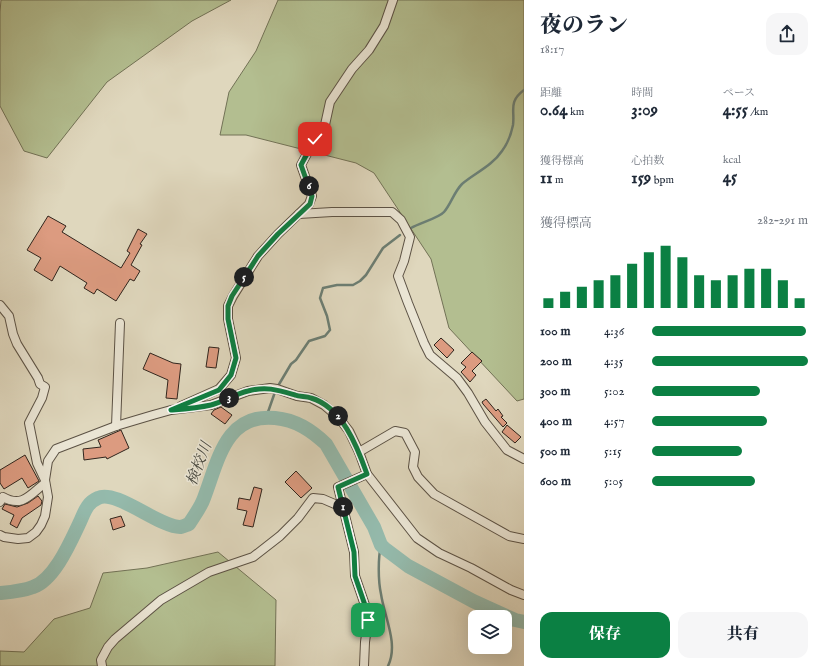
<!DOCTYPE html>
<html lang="ja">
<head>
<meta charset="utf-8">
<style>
	:root { --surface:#fff; --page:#f6f6f7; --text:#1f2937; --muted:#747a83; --accent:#0b8043 }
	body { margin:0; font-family:"IM FELL English","Noto Serif JP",serif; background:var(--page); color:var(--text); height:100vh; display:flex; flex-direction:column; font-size:15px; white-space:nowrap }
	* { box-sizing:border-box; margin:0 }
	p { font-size:13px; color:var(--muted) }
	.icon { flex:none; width:22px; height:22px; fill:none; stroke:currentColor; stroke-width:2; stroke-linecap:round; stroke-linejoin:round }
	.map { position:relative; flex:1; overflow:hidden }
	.drawer { display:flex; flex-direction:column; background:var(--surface); width:300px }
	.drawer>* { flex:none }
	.controls { position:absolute; left:468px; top:610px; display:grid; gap:8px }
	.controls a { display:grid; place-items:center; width:44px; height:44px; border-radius:8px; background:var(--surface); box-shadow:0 4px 16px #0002; font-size:20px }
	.pin { position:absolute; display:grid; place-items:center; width:34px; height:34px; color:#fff; margin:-17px; border-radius:8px; box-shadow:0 2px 6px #0006 }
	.km { position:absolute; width:20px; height:20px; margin:-10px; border-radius:50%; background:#222; color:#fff; font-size:11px; line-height:20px; text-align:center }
	.round { display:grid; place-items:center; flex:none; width:42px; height:42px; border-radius:12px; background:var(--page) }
	.head { display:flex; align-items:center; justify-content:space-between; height:68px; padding:0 16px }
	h1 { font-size:22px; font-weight:800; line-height:30px }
	.metrics { display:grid; grid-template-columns:repeat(3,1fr); gap:6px; height:68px; padding:4px 16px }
	.metrics div { display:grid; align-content:center }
	.metrics b { font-size:17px; font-weight:800 }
	.metrics small { font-size:11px; font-weight:400 }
	.metrics p { font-size:11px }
	.chart { height:112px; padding:8px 16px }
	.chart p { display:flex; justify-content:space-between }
	.chart svg { width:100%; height:72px; margin-top:4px; stroke:var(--accent); stroke-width:6 }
	.primary-button { display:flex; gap:8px; margin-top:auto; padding:8px 16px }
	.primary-button a { flex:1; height:46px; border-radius:12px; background:var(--accent); color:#fff; font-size:16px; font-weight:800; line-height:46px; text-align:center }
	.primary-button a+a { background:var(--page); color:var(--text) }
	ul { padding:0 16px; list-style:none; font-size:13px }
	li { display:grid; grid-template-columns:64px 48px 1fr; align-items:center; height:30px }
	li i { height:10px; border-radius:5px; background:var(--accent) }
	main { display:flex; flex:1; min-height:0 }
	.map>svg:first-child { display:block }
	.green { fill:#b3be90; stroke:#727256 }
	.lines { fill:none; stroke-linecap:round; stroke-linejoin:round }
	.stream { stroke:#6c7e73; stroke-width:2.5 }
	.river { stroke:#94baac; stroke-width:14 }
	.building { fill:#dc9b80; stroke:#30251d }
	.minor-casing { stroke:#5c5245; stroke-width:10 }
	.minor { stroke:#eae5d4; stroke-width:8 }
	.route-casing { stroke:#fff; stroke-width:8 }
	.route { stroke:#0b8043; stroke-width:5 }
	.labels { text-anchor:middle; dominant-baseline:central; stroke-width:3; stroke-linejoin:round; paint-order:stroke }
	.water-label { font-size:15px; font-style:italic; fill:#494a41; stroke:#eae5d4 }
</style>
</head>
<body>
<main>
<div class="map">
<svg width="524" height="666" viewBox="0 0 524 666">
	<rect width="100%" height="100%" fill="#dfd7bd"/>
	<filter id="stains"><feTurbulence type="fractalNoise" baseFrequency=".005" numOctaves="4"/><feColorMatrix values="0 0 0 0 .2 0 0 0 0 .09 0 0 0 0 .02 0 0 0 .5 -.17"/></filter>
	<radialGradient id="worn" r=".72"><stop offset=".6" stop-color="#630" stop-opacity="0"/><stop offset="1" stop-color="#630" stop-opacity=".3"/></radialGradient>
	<g class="green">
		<path d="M1 0H231L192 21 107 82 47 158 24 151 0 106V12Z"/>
		<path d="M278 0H524V399L517 401 449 328 431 259 374 173 356 163 246 135H220L229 92 256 51Z"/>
		<path d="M218 552 276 600 275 666H0V651L24 652 54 619 90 608 103 573 147 568Z"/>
	</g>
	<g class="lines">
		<g class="stream">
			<path d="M411 228C419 223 439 218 444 212 451 204 454 192 462 184 475 173 492 166 502 151 508 143 511 135 513 125 515 110 508 102 524 90"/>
			<path d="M278 386 291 364 296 360 309 341 325 336 330 330 327 316 320 298 323 288 337 285H353L360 281 366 275 383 248 400 235"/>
			<path d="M267 417 268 412 275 392"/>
			<path d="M381 545C378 558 378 580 381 594 384 616 399 644 388 666"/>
		</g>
		<path class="river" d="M0 593C11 592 23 591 33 587 54 580 70 543 79 524 84 514 86 503 98 498 116 489 159 527 180 527 182 527 186 525 189 524 194 516 201 507 204 498 218 462 225 413 275 418 296 420 311 430 326 444L374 527 381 545 384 548 408 566 473 601 515 620 524 622"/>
	</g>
	<g class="building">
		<path d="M48 216 66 226 62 232 121 268 130 253 127 251 138 229 147 234 140 244 142 245 131 265 140 271 134 281 130 279 116 301 97 289 94 294 84 288 87 283 60 266 52 281 34 270 41 258 27 250Z"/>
		<path d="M441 338 454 350 447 358 434 345Z"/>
		<path d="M209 347 219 348 216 368 206 367Z"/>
		<path d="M472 352 482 361 472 371 476 375 470 382 461 372 466 367 461 363Z"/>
		<path d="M150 353 173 363 181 364 177 399 166 398 168 380 143 369Z"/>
		<path d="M486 399 496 411 498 409 503 416 501 417 507 423 503 427 483 404 482 402Z"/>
		<path d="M221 407 232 415 225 424 211 414 214 410Z"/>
		<path d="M507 425 521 437 515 443 502 432Z"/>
		<path d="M121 430 129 448 107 459 106 457 84 460 83 449 101 447 98 440Z"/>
		<path d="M25 455 39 481 28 488 22 478 4 489 0 483V470Z"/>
		<path d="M296 471 312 488 301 498 285 482Z"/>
		<path d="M254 487 262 489 253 527 243 525 247 511 237 509 239 498 250 500Z"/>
		<path d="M38 496 42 501 41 505 22 518 17 528 10 524 14 515 2 509 5 504 17 507 28 503Z"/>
		<path d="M121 516 125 526 113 530 110 519Z"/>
	</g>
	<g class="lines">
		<g class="minor-casing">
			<g id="minor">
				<path d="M299 214 332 212H392L401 220 410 237 404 261 398 276 408 303 424 343 430 355 457 378 468 393 485 422 507 450 524 459"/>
				<path d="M0 305 9 316 13 334 17 344 38 378 40 384 45 387 42 398 29 423 37 463 45 480 48 497 45 516 41 525 36 532 28 538 18 539 4 537 0 535"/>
				<path d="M181 406 219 389 231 375 236 358 228 319V306L233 296 258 256 278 234 309 204 312 196 301 165 315 139 323 134 330 102 352 69 369 50 384 26 393 0"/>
				<path d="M116 426 120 323"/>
				<path d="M359 452 395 431 405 433 415 452 413 467 418 477 434 494 509 536 524 539"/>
				<path d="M45 480 48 461 56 449 116 426 153 415 171 410 211 405 248 391 270 388 277 389 297 396 311 398 324 405 338 417 349 431 359 452 367 474 417 538 439 553 471 568 511 590 524 595"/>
				<path d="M0 502 3 497C22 508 30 495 45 483"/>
				<path d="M102 666 101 660 108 647 115 639 161 600 209 572 253 557 280 536 298 518 313 498 323 499 344 508"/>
				<path d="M364 666 365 642 368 620 366 608 355 576 354 552 338 487 367 474"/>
			</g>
		</g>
		<use href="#minor" class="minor"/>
	</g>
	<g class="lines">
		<g class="route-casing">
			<path id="route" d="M315 139 301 165 312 196 310 204 278 234 258 256 232 296 228 306V319L236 358 231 375 219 390 171 410C184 409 198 408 211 405 223 402 235 394 248 391 266 386 278 390 295 395 300 397 306 396 311 398 342 407 357 446 367 474L338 487 354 552 355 576 366 608 368 620"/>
		</g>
		<use href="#route" class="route"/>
	</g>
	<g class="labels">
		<g class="water-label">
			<text transform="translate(199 464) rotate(-69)">検校川</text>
		</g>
	</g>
	<rect width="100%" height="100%" filter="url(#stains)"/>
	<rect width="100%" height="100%" fill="url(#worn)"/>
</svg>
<div class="controls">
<a><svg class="icon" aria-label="layers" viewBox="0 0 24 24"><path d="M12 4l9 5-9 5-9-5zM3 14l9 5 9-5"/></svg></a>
</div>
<div class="pin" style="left:368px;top:620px;background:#1e9e55"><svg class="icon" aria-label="arrive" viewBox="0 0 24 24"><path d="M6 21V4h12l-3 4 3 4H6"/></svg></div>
<div class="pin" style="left:315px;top:139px;background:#d93025"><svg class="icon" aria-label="check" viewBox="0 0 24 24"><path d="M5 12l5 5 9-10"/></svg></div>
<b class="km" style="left:343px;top:507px">1</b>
<b class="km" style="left:338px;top:416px">2</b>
<b class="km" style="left:229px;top:398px">3</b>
<b class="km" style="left:244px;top:277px">5</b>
<b class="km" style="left:309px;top:186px">6</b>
</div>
<section class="drawer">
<div class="head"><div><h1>夜のラン</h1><p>18:17</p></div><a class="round"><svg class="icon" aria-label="share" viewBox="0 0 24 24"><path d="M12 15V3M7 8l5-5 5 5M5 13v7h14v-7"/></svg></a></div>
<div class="metrics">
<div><p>距離</p><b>0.64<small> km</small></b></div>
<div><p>時間</p><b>3:09</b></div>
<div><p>ペース</p><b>4:55<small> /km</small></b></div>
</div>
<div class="metrics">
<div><p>獲得標高</p><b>11<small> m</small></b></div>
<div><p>心拍数</p><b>159<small> bpm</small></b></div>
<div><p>kcal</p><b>45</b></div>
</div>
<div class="chart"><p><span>獲得標高</span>282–291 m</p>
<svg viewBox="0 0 160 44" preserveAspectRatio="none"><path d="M5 44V38M15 44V34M25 44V31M35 44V27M45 44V24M55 44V17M65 44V10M75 44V6M85 44V13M95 44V24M105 44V27M115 44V24M125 44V20M135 44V20M145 44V27M155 44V38"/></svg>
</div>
<ul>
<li><b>100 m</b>4:36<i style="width:99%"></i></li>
<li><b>200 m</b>4:35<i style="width:100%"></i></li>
<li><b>300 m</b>5:02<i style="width:69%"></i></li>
<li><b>400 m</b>4:57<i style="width:74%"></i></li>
<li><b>500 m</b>5:15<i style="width:58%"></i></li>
<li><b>600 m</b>5:05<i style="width:66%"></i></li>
</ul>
<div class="primary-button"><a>保存</a><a>共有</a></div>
</section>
</main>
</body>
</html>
